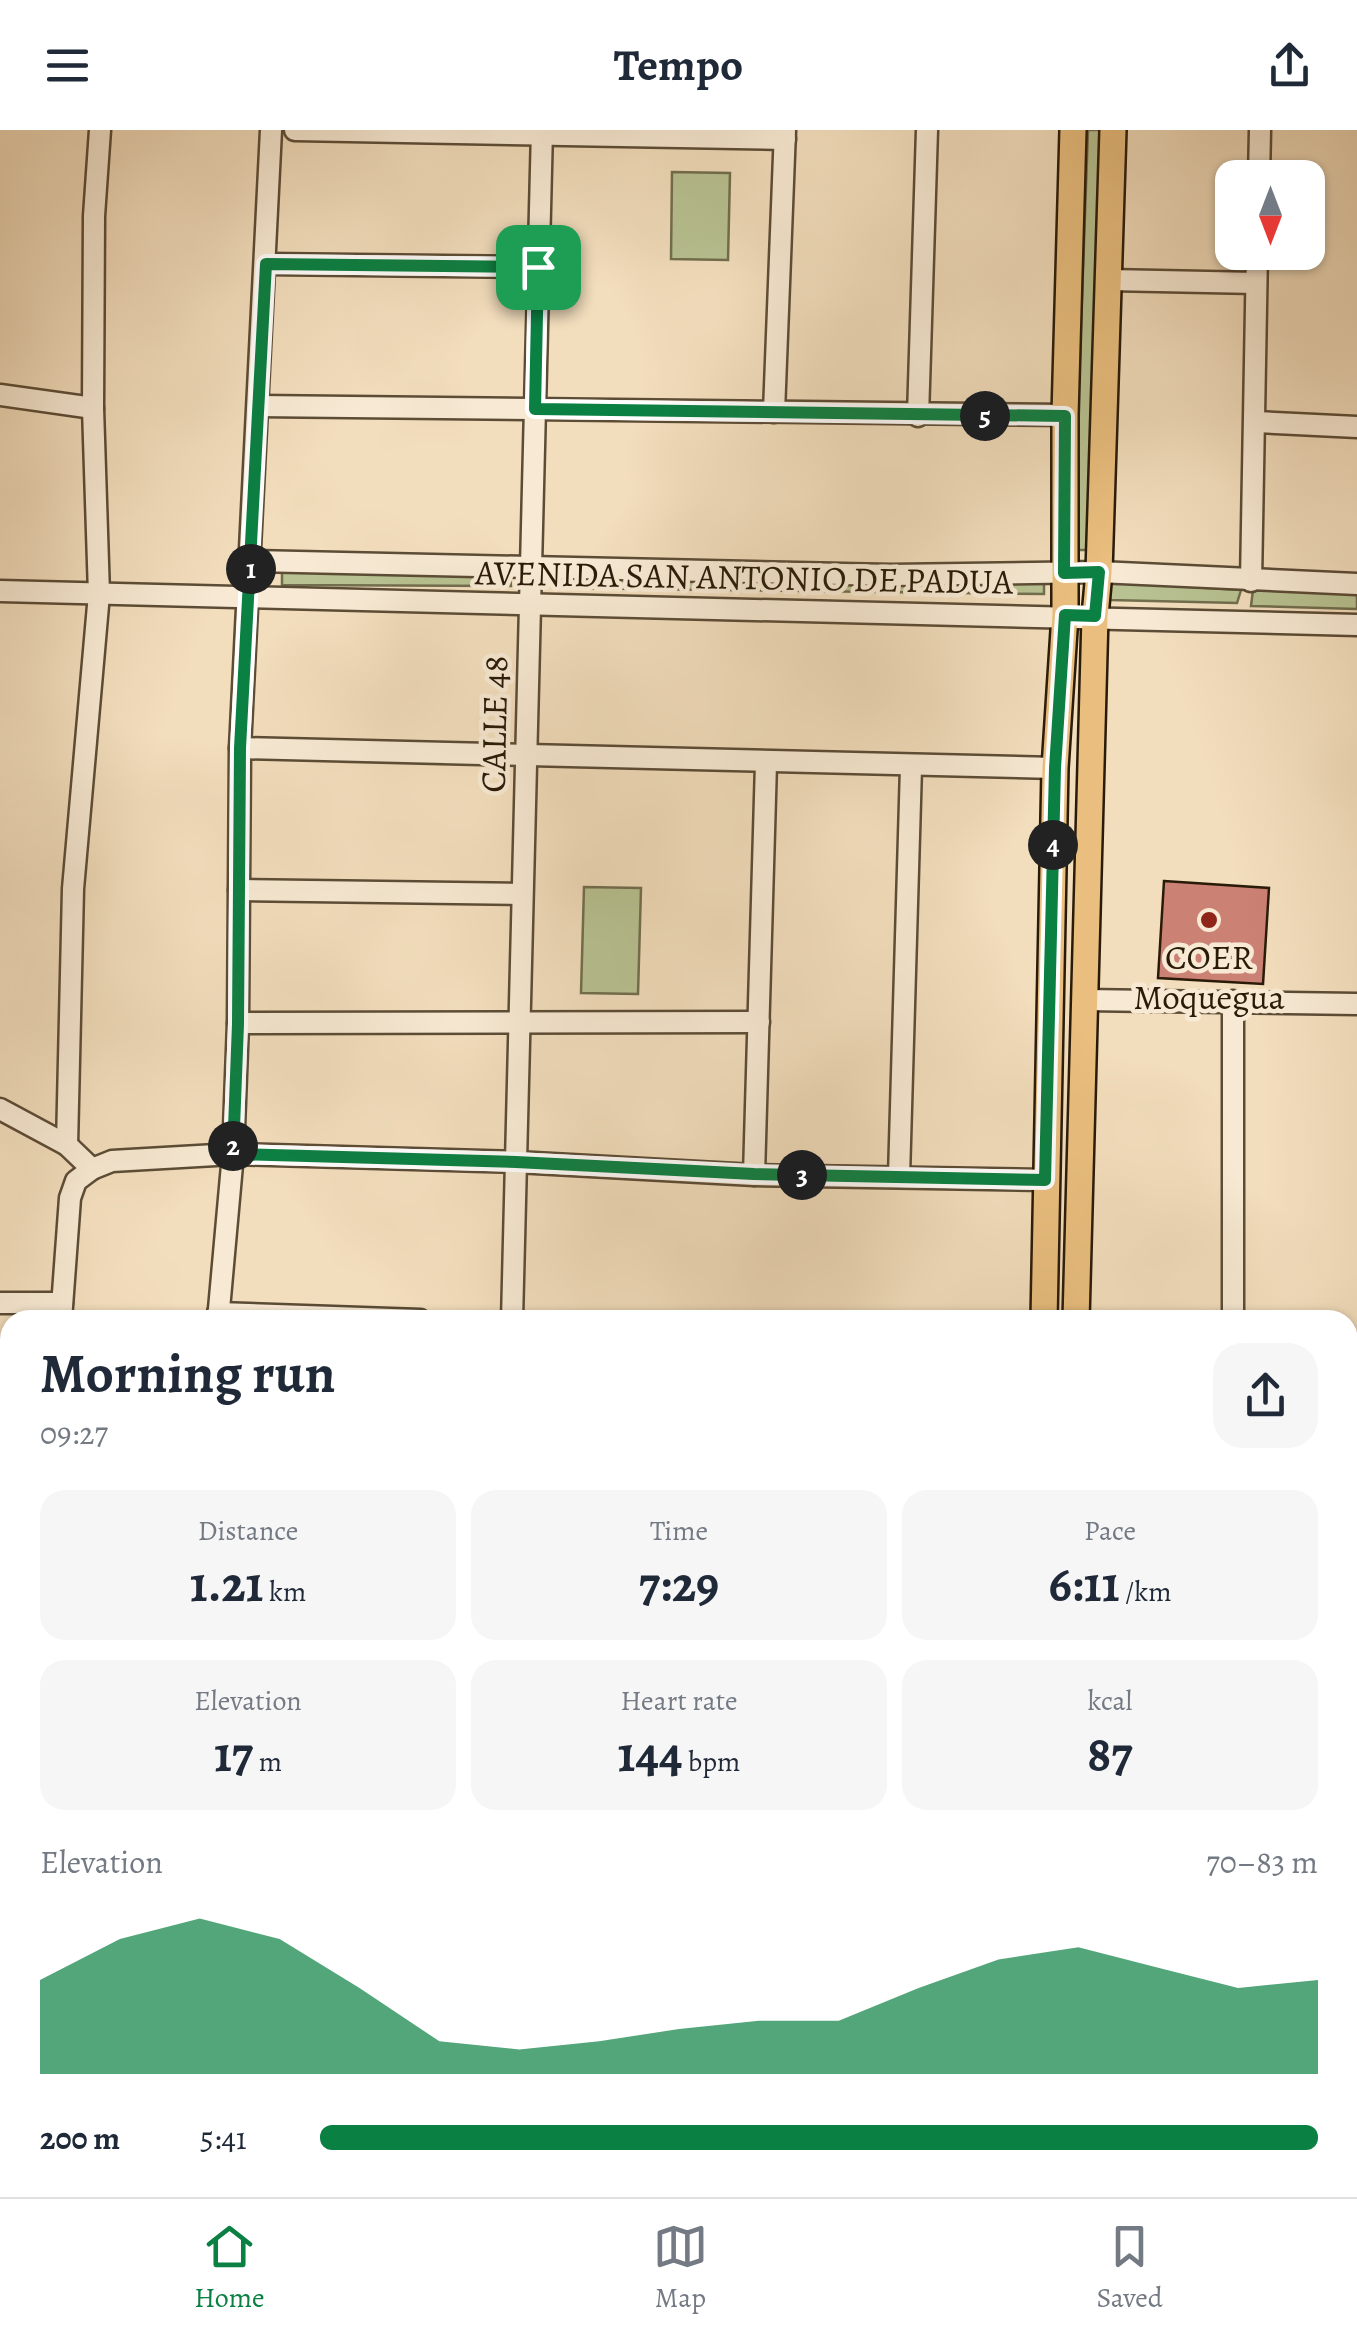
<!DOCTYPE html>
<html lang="en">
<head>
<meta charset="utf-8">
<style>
	:root { --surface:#fff; --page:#f6f6f7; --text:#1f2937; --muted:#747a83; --line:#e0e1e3; --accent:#0b8043 }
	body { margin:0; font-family:Alegreya,serif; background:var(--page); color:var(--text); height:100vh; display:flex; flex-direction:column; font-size:38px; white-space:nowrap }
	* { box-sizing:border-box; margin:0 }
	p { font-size:32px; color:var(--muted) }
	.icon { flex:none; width:55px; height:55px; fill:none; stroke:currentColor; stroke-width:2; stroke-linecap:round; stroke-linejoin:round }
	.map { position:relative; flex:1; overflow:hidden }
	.side { position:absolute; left:0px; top:1180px; width:1358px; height:888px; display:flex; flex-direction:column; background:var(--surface); border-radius:30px 30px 0 0; box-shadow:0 2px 8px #0004 }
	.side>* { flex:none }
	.needle { width:65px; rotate:180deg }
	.fabs { position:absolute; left:1215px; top:30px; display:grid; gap:20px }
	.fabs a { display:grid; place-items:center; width:110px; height:110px; border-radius:20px; background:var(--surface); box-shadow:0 2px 8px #0004; font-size:50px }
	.pin { position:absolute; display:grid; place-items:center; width:85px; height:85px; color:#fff; margin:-42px; border-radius:20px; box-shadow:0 5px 15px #0006 }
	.km { position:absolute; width:50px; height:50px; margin:-25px; border-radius:50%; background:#222; color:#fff; font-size:28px; line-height:50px; text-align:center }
	.round { display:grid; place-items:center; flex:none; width:105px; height:105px; border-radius:30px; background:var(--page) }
	.head { display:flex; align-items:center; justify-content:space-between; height:170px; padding:0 40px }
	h1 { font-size:55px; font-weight:600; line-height:75px }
	.figures { display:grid; grid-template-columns:repeat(3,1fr); gap:15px; height:170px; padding:10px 40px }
	.figures div { display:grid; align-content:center; border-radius:25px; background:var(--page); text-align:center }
	.figures b { font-size:50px; font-weight:600 }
	.figures small { font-size:28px; font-weight:400 }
	.figures p { font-size:28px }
	.chart { height:280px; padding:20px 40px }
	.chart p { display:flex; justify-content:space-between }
	.chart svg { width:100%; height:180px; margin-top:10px; fill:var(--accent); opacity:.7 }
	ul { padding:0 40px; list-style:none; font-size:32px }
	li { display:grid; grid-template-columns:160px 120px 1fr; align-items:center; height:75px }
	li i { height:25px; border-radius:12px; background:var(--accent) }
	header { display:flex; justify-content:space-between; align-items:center; height:130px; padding:0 40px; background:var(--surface); font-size:45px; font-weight:600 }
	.tabs { display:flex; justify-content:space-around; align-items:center; height:140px; border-top:2px solid var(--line); background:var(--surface); font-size:28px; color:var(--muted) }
	.tabs a { display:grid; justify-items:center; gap:5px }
	.tabs .current { color:var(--accent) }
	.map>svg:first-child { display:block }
	.green { fill:#b8c292; stroke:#716e4e; stroke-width:2.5 }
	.building { fill:#cb8174; stroke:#2a1b09; stroke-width:2.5 }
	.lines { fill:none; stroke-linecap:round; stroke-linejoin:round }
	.minor-casing { stroke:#5c4c36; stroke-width:25 }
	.major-casing { stroke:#2a1b09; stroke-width:30 }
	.minor { stroke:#f7e9d3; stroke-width:20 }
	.major { stroke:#e9be7e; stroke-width:25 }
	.route-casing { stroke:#fff; stroke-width:20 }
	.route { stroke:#0b8043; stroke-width:12 }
	.poi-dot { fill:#8f2418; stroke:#f7e9d3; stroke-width:4 }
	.labels { text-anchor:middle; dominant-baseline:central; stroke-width:9; stroke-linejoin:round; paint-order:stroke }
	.street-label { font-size:35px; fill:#2a1b09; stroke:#f7e9d3 }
	.poi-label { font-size:35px; fill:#2a1b09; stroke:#f7e9d3 }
</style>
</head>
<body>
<header><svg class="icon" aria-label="menu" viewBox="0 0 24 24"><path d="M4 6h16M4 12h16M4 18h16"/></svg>Tempo<svg class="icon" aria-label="share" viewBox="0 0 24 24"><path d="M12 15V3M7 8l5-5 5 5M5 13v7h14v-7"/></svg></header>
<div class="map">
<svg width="1357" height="2067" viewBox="0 0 1357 2067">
	<rect width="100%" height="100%" fill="#f2ddbc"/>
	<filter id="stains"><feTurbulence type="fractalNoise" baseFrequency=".002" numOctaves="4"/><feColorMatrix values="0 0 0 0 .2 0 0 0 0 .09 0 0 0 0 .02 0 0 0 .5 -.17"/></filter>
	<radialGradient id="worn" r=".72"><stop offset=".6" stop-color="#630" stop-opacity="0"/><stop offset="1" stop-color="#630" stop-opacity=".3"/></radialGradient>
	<g class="green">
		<path d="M1088 0H1102L1089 420H1073Z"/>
		<path d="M672 42 730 43 728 130 671 129Z"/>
		<path d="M282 441 510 446 511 456 282 455Z"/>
		<path d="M557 448 1044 452V464L558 458Z"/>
		<path d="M1108 452 1241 460 1237 473 1110 470Z"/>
		<path d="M1253 460 1357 463V479L1251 476Z"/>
		<path d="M584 757 641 758 638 864 581 863Z"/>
	</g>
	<path class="building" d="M1164 751 1269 758 1263 854 1158 848Z"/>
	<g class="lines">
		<g class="minor-casing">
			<g id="minor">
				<path d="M295 0 785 9"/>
				<path d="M1259 48 1260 0"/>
				<path d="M267 134 538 137"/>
				<path d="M1109 150 1256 153"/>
				<path d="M0 265 93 278"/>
				<path d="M258 276 1065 285"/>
				<path d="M774 282 785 0"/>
				<path d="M918 286 927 0"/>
				<path d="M1256 292 1357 297"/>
				<path d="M252 431 891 445 1099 442 1357 454"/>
				<path d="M1251 451 1257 122"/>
				<path d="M0 461 1357 495"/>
				<path d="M240 618 1055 638"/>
				<path d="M239 760 522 764"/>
				<path d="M1085 870 1357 874"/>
				<path d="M1233 871V1190"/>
				<path d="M238 893 759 892"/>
				<path d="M0 979 67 1015 92 1039"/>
				<path d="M67 1015 73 759 99 464 93 278 94 86 100 0"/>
				<path d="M754 1045 766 633"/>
				<path d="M899 1046 911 637"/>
				<path d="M0 1173H62"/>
				<path d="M218 1183 420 1190"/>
				<path d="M61 1190 70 1068 76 1051 92 1039 112 1031 233 1024 516 1032 754 1045 1045 1050"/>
				<path d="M218 1190 233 1024 238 893 240 618 271 0"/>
				<path d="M512 1190 542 0"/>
				<path d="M1348 1214H1357"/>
				<path d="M0 1323H10"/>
				<path d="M1348 1348 1357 1349"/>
				<path d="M1348 1410H1357"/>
				<path d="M0 1477 10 1478"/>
				<path d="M1348 1545 1357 1546"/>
				<path d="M0 1580H10"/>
				<path d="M1348 1738 1357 1739"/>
				<path d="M0 1820 10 1821"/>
				<path d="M1348 1860 1357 1861"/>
				<path d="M0 1943 10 1944"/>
				<path d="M1348 1994 1357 1995"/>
				<path d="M1348 2030 1357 2039"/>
				<path d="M0 2039 8 2031 10 2020"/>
				<path d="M487 2058V2067"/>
				<path d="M191 2067V2058"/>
				<path d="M725 2067 726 2058"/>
			</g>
		</g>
		<g class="major-casing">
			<g id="major">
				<path d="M1044 1190 1055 638 1065 485V285L1073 0"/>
				<path d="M1076 1190 1095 486 1099 442 1113 0"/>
				<path d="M1014 2067V2058"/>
				<path d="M1050 2067 1051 2058"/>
			</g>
		</g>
		<use href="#minor" class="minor"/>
		<use href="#major" class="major"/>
	</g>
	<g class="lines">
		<g class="route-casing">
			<path id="route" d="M266 134 538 137 535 279 1065 286 1064 443 1099 442 1095 486 1065 485 1055 638 1045 1050 754 1044 516 1032 233 1024 238 894 240 618Z"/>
		</g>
		<use href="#route" class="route"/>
	</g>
	<circle class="poi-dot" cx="1209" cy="790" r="10"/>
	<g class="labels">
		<g class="street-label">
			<text transform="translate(744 447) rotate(1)">AVENIDA SAN ANTONIO DE PADUA</text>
			<text transform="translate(494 594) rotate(-89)">CALLE 48</text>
		</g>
		<g class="poi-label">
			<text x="1209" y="827">COER<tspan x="1209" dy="40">Moquegua</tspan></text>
		</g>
	</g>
	<rect width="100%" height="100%" filter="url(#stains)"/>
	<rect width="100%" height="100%" fill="url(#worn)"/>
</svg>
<div class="fabs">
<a><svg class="needle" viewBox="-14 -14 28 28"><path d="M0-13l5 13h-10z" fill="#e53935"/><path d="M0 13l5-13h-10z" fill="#747a83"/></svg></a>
</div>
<div class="pin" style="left:538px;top:137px;background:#1e9e55"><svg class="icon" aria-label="arrive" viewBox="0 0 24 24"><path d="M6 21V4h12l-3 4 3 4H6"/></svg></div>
<b class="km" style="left:251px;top:439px">1</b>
<b class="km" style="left:233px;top:1016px">2</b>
<b class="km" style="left:802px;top:1045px">3</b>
<b class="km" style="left:1053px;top:715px">4</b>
<b class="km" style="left:985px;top:286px">5</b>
<section class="side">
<div class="head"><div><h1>Morning run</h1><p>09:27</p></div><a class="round"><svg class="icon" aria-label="share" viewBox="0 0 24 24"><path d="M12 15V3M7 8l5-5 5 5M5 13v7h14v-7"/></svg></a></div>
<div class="figures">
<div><p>Distance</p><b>1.21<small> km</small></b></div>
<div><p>Time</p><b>7:29</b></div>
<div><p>Pace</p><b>6:11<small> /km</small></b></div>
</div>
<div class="figures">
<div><p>Elevation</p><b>17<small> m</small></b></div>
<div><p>Heart rate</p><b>144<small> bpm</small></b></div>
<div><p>kcal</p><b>87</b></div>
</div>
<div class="chart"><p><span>Elevation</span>70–83 m</p>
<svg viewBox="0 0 160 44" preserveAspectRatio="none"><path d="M0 44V21L10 11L20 6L30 11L40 23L50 36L60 38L70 36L80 33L90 31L100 31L110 23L120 16L130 13L140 18L150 23L160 21V44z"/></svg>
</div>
<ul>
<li><b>200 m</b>5:41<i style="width:100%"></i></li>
</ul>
</section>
</div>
<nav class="tabs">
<a class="current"><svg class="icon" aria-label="home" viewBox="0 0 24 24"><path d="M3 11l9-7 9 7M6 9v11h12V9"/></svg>Home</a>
<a><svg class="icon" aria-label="map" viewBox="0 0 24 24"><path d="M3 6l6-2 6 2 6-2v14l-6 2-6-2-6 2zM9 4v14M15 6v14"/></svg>Map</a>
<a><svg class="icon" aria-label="saved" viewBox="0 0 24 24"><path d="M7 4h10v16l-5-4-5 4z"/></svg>Saved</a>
</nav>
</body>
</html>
